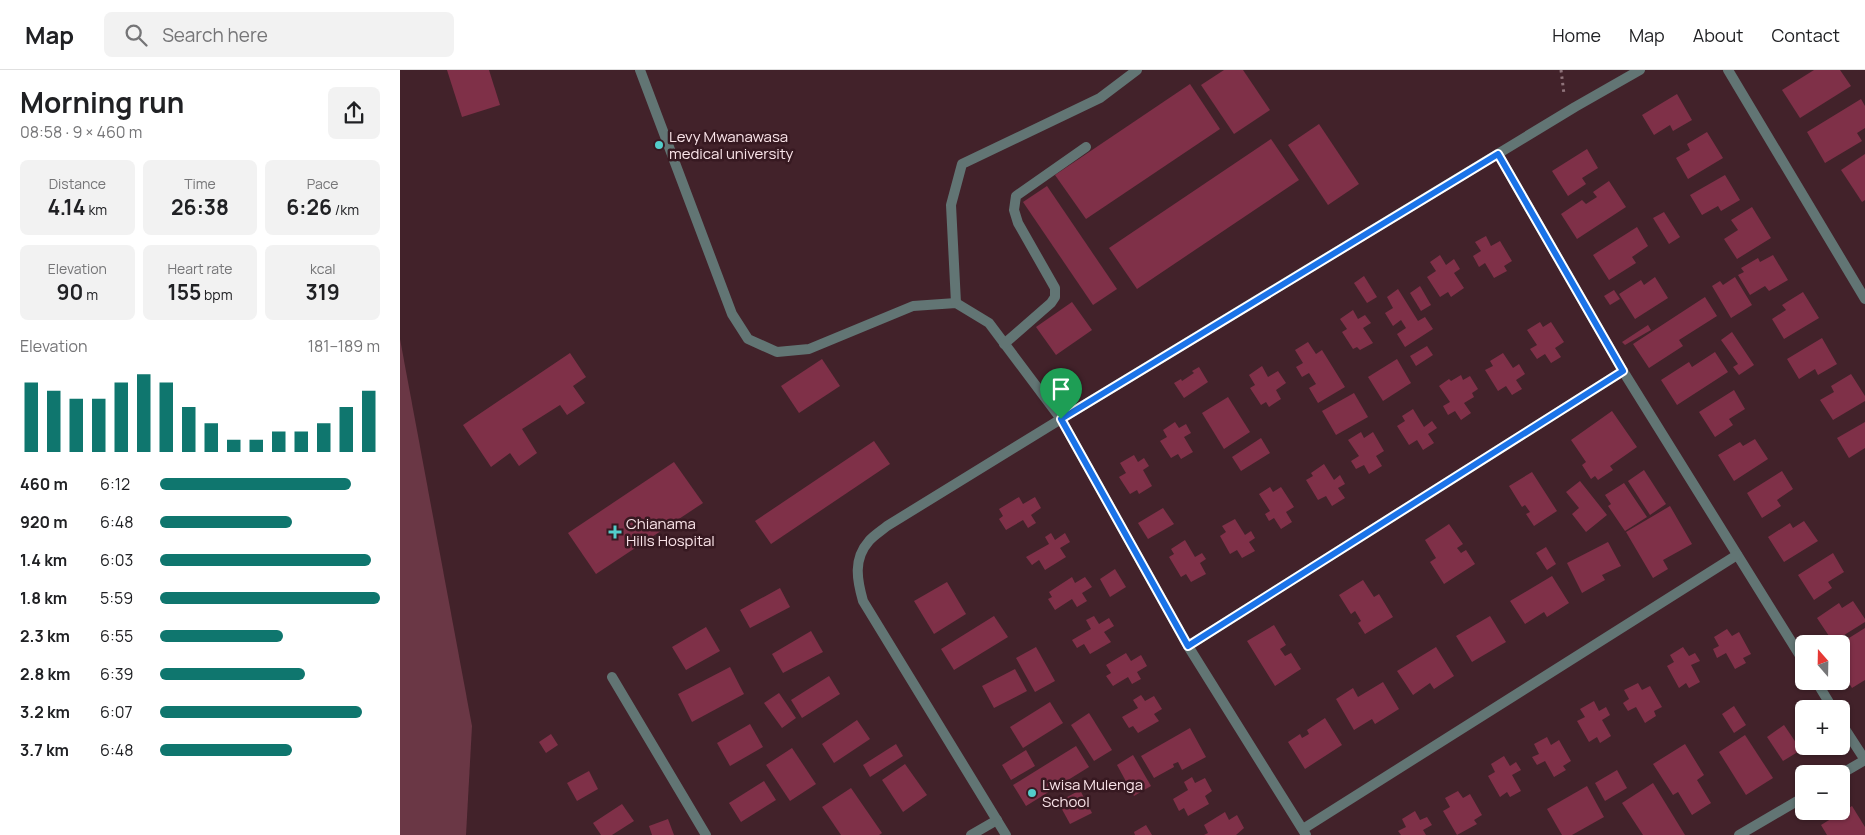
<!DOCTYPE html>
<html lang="en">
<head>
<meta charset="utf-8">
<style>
	:root { --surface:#fff; --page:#f2f2f2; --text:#202124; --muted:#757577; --line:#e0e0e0; --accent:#0f766e }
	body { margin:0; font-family:Manrope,sans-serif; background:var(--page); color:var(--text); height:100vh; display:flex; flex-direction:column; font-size:19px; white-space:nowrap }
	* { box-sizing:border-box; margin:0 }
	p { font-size:16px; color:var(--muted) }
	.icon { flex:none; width:28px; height:28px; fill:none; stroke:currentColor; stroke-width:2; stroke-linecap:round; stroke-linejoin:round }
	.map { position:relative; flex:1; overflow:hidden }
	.details { display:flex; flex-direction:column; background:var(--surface); width:400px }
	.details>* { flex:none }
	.needle { width:32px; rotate:340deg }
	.controls { position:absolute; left:1395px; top:565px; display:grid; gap:10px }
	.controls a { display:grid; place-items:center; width:55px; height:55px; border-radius:8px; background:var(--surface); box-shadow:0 1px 4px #0004; font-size:25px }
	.pin { position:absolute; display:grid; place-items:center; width:42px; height:42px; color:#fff; margin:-51px -21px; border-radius:50% 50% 50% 0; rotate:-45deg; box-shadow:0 0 5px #0007 }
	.pin .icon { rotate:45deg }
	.round { display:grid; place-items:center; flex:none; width:52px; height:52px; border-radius:8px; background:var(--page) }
	.head { display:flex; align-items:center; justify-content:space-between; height:85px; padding:0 20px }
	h1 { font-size:28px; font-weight:700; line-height:38px }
	.figures { display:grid; grid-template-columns:repeat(3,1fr); gap:8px; height:85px; padding:5px 20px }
	.figures div { display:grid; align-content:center; border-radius:8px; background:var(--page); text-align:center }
	.figures b { font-size:21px; font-weight:700 }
	.figures small { font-size:14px; font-weight:400 }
	.figures p { font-size:14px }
	.chart { height:140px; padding:10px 20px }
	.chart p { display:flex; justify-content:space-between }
	.chart svg { width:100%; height:90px; margin-top:5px; stroke:var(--accent); stroke-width:6 }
	ul { padding:0 20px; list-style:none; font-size:16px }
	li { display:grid; grid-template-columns:80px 60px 1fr; align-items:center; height:38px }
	li i { height:12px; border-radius:6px; background:var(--accent) }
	header { display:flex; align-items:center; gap:30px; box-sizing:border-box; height:70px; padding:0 25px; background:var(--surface); border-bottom:1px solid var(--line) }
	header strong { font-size:24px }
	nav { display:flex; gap:28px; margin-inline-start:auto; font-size:18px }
	.search { width:350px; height:45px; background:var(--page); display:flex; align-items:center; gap:12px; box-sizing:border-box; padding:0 18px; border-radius:8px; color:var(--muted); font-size:19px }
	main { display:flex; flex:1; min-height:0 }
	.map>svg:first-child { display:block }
	.green { fill:#6a3745 }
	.building { fill:#7f3048 }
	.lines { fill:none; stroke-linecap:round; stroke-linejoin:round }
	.path { stroke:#8f737a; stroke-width:3; stroke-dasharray:2.5 4; stroke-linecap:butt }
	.service { stroke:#627574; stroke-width:10 }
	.minor { stroke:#627574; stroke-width:10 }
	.tertiary { stroke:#627574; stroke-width:10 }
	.route-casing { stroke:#fff; stroke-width:10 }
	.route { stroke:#1a73e8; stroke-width:6 }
	.poi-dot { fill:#53cdca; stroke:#371921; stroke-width:2 }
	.labels { text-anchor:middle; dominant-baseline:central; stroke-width:5; stroke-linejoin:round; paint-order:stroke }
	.poi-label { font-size:15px; fill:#fae4e9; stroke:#371921; text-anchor:start }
</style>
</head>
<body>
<header>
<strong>Map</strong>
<div class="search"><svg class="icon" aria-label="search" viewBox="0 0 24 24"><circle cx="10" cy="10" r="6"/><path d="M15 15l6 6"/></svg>Search here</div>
<nav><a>Home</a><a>Map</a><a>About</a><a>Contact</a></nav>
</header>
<main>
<section class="details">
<div class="head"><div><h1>Morning run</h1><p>08:58 · 9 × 460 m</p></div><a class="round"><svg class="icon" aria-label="share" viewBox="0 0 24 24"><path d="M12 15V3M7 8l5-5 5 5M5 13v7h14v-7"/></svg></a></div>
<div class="figures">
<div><p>Distance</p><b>4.14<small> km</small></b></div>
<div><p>Time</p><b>26:38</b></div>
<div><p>Pace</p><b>6:26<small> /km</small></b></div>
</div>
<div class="figures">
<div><p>Elevation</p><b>90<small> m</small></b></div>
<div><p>Heart rate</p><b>155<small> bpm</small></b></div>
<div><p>kcal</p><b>319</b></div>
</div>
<div class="chart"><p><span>Elevation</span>181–189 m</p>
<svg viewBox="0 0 160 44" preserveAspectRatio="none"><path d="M5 44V10M15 44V14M25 44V18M35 44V18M45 44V10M55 44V6M65 44V10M75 44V22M85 44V30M95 44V38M105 44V38M115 44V34M125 44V34M135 44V30M145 44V22M155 44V14"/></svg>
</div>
<ul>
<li><b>460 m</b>6:12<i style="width:87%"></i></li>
<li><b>920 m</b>6:48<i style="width:60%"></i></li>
<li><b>1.4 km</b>6:03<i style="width:96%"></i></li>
<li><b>1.8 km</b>5:59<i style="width:100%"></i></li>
<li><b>2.3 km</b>6:55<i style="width:56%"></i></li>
<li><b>2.8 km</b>6:39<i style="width:66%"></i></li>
<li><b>3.2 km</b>6:07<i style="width:92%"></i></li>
<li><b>3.7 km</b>6:48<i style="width:60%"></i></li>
</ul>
</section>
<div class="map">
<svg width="1465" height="765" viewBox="0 0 1465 765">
	<rect width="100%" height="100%" fill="#42222a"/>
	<path class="green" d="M0 269 72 656 66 765H0Z"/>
	<g class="building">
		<path d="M47 0H89L100 35 62 47Z"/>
		<path d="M824 0H843L870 40 834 64 801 15Z"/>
		<path d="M1414 0H1440L1451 16 1400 48 1382 20Z"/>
		<path d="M790 14 820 59 686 149 655 105Z"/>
		<path d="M1277 24 1292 50 1273 61 1270 55 1254 65 1242 45Z"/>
		<path d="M1461 29 1465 36V58L1457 63 1462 71 1425 93 1407 62Z"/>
		<path d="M919 54 959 114 928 135 888 75Z"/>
		<path d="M1307 62 1323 88 1288 109 1276 88 1290 80 1287 74Z"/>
		<path d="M871 69 899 110 737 219 709 178Z"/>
		<path d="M1187 79 1198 98 1182 108 1186 114 1168 126 1152 101Z"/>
		<path d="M1465 84V130L1462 132 1441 100Z"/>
		<path d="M1325 105 1340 130 1321 141 1318 136 1302 145 1290 125Z"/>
		<path d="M1209 111 1226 137 1177 169 1161 144 1182 130 1186 134 1197 127 1193 122Z"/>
		<path d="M647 116 717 219 693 235 623 132Z"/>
		<path d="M1352 137 1371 168 1337 189 1324 169 1338 160 1331 150Z"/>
		<path d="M1264 142 1280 167 1269 174 1253 148Z"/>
		<path d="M1237 157 1248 176 1232 187 1236 193 1209 210 1193 185Z"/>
		<path d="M1086 166 1091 176 1100 171 1112 191 1104 196 1107 201 1094 208 1085 193 1079 197 1073 186 1081 181 1075 172Z"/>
		<path d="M1040 185 1046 195 1054 189 1060 199 1054 203 1064 218 1051 227 1048 222 1040 227 1027 207 1036 201 1030 192Z"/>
		<path d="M1373 185 1388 210 1369 221 1365 216 1350 225 1338 205 1344 202 1341 198 1358 188 1360 192Z"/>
		<path d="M964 206 977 227 967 233 954 213Z"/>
		<path d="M1255 207 1268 228 1235 249 1219 224 1241 210 1244 215Z"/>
		<path d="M1335 207 1352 235 1331 248 1312 216 1320 211 1323 215Z"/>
		<path d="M1020 216 1031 235 1021 241 1010 223Z"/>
		<path d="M998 219 1018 251 1025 247 1033 259 1005 277 997 264 1006 258 1001 250 993 256 985 243 993 238 987 227Z"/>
		<path d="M1214 220 1220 229 1210 235 1204 226Z"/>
		<path d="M1403 222 1419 248 1384 269 1372 249 1386 240 1382 235Z"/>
		<path d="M1305 227 1317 246 1279 270 1283 276 1249 298 1233 274Z"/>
		<path d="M672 232 692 260 656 285 636 257Z"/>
		<path d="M953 240 958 249 965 245 971 253 963 258 973 273 960 280 957 277 953 279 942 262 947 259 940 249Z"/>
		<path d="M1140 252 1143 257 1151 252 1164 272 1155 278 1161 287 1151 293 1145 284 1137 289 1130 279 1137 275 1127 260Z"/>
		<path d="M1248 255 1251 260 1225 275 1222 272Z"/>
		<path d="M1332 262 1354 295 1339 305 1333 297 1338 294 1321 270Z"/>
		<path d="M1422 268 1437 294 1418 305 1415 299 1399 309 1387 289Z"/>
		<path d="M908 272 916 284 922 280 945 317 918 333 909 318 916 314 909 303 902 307 896 297 903 293 895 280Z"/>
		<path d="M1027 276 1033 285 1016 296 1010 286Z"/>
		<path d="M1315 282 1328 302 1277 335 1261 310 1289 292 1292 297Z"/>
		<path d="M170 283 186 307 173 316 185 333 167 345 160 335 122 359 137 383 119 396 110 383 91 397 63 355Z"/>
		<path d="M1103 283 1113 298 1119 294 1125 304 1116 310 1122 319 1112 325 1106 316 1098 321 1085 300 1093 296 1090 291Z"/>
		<path d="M422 289 440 316 399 343 381 316Z"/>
		<path d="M997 289 1011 313 983 331 968 307Z"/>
		<path d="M862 296 868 307 878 301 886 313 876 320 881 329 869 337 866 332 861 335 850 318 855 315 849 305Z"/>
		<path d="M799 297 808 312 784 328 774 313 781 309 782 311 794 303 792 301Z"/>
		<path d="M1451 304 1465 326V331L1433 350 1420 330 1434 322 1431 316Z"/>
		<path d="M1061 305 1063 310 1070 306 1078 319 1072 323 1074 327 1064 333 1071 343 1061 350 1055 341 1048 345 1043 336 1050 332 1039 316 1049 309 1051 311Z"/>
		<path d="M1334 320 1345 339 1329 349 1333 355 1315 367 1299 342Z"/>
		<path d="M954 323 968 347 936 365 922 341Z"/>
		<path d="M828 327 850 362 824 379 802 343Z"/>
		<path d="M1013 339 1024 357 1032 351 1037 358 1028 364 1034 373 1023 380 1017 370 1009 375 997 356 1005 351 1002 346Z"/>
		<path d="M1212 341 1237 377 1210 396 1213 400 1198 410 1195 406 1191 409 1182 395 1186 392 1171 370Z"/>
		<path d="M775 352 779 358 786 354 791 363 784 367 793 382 781 389 778 384 771 388 760 371 767 367 763 360Z"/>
		<path d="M1465 352V378L1449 388 1437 368Z"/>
		<path d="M961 362 964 368 973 362 984 381 976 386 982 396 969 404 964 395 956 399 951 391 959 386 948 370Z"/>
		<path d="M861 368 870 383 841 401 832 387Z"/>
		<path d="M1355 369 1368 389 1334 411 1318 385 1340 372 1343 376Z"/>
		<path d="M474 371 490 394 371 474 355 451Z"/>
		<path d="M734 385 738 392 744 388 749 396 743 400 752 416 739 424 737 420 730 424 719 407 726 403 720 393Z"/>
		<path d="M274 392 303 433 196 504 168 463Z"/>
		<path d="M924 394 934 410 940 405 945 414 938 418 945 428 932 436 926 426 918 430 906 410 913 406 911 403Z"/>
		<path d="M1244 400 1266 434 1250 445 1228 411Z"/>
		<path d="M1382 401 1393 419 1377 430 1381 436 1362 448 1347 423Z"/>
		<path d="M1132 402 1157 441 1134 456 1126 444 1130 442 1125 435 1122 437 1109 416Z"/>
		<path d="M1180 411 1207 445 1186 462 1172 444 1179 438 1166 422Z"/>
		<path d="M1224 413 1247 447 1225 461 1208 436 1211 434 1205 425Z"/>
		<path d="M870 417 873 422 881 417 894 437 886 442 892 452 881 459 874 448 869 451 865 444 870 441 859 424Z"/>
		<path d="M619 427 623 434 635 427 641 438 631 445 636 453 628 458 623 450 606 460 599 449 603 446 599 439Z"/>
		<path d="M1270 436 1292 474 1263 490 1268 499 1253 508 1226 462Z"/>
		<path d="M763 438 774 454 748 469 738 453Z"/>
		<path d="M835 449 845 465 851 461 855 468 849 472 855 481 842 488 837 480 830 484 820 466 826 462 822 456Z"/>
		<path d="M1404 451 1418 471 1384 492 1368 467 1390 453 1393 458Z"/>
		<path d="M1049 454 1063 474 1057 478 1061 483 1066 480 1075 494 1044 514 1030 492 1036 488 1025 470Z"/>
		<path d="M651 463 655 470 665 463 670 472 660 478 666 487 645 500 639 490 632 495 626 487 649 474 645 467Z"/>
		<path d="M785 470 795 487 802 483 806 489 800 493 806 504 791 512 786 504 781 507 769 487 774 484 771 479Z"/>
		<path d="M1208 472 1221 496 1202 505 1205 510 1182 523 1167 493Z"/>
		<path d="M1146 477 1156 494 1147 500 1136 483Z"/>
		<path d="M1433 483 1444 502 1428 512 1432 518 1414 530 1398 505Z"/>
		<path d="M715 499 726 517 710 527 700 509Z"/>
		<path d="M1152 506 1169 533 1147 547 1144 542 1125 554 1110 531Z"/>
		<path d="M672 507 675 513 685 507 692 517 682 523 687 531 677 537 672 529 655 540 648 529 652 527 649 522Z"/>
		<path d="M963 510 974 527 979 524 993 547 965 564 958 553 961 551 955 541 951 544 939 525Z"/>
		<path d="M547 512 566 544 534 564 514 531Z"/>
		<path d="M380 518 390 537 350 558 340 540Z"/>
		<path d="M1453 531 1465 549V552L1433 572 1417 548 1439 533 1442 538Z"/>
		<path d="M594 546 608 567 554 600 541 579Z"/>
		<path d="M694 546 699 554 709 548 714 556 704 562 711 572 690 584 684 574 677 578 672 570 691 559 686 550Z"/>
		<path d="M1090 546 1106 572 1072 592 1056 566Z"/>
		<path d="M874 555 886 575 880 579 885 586 891 583 901 599 875 616 847 571Z"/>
		<path d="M306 557 320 581 286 600 272 577Z"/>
		<path d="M1465 558V610L1452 618 1441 601V587L1445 584 1441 579V573Z"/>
		<path d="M1327 559 1332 566 1339 562 1351 584 1343 588 1346 593 1335 599 1326 583 1317 588 1313 579 1319 576 1314 567Z"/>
		<path d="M411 561 423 582 383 603 372 584Z"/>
		<path d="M636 577 655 611 635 622 616 588Z"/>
		<path d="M1036 577 1054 606 1034 619 1030 613 1013 625 997 601Z"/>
		<path d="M1283 577 1289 586 1295 583 1300 591 1291 595 1300 612 1289 618 1286 613 1279 618 1267 596 1274 592 1270 585Z"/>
		<path d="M726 583 731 591 741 585 747 596 737 602 741 609 732 614 728 607 713 616 706 606 711 603 706 595Z"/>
		<path d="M330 597 344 624 292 652 278 624Z"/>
		<path d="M615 599 627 621 594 638 582 616Z"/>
		<path d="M429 606 440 624 402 648 391 630Z"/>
		<path d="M983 612 999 639 975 654 972 649 954 660 936 629 953 618 958 627Z"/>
		<path d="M1238 613 1242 620 1250 616 1262 637 1254 641 1256 646 1245 653 1236 637 1228 641 1223 633 1229 629 1224 620Z"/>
		<path d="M379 623 396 648 382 658 364 633Z"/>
		<path d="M741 625 745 631 754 626 762 639 754 644 759 651 738 663 733 656 729 658 722 647 738 638 733 630Z"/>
		<path d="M1194 631 1199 641 1206 637 1210 645 1202 650 1211 666 1200 673 1197 667 1189 672 1177 651 1185 647 1180 639Z"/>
		<path d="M650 632 663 653 623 678 610 657Z"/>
		<path d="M1334 636 1346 655 1334 663 1322 644Z"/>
		<path d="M689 643 712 680 694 691 671 655Z"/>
		<path d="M925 648 942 675 905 699 888 672 900 664 902 668 909 664 907 660Z"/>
		<path d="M457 650 470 669 434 693 422 674Z"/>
		<path d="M350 654 363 677 330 696 317 673Z"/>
		<path d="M1384 655 1401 680 1383 691 1367 667Z"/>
		<path d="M790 658 806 687 782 700 778 692 773 694 774 697 754 708 741 686Z"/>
		<path d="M151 664 158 675 146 683 139 672Z"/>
		<path d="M1345 665 1373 708 1346 725 1319 682Z"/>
		<path d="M1147 667 1151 675 1159 670 1171 691 1163 696 1166 700 1154 707 1145 691 1137 695 1132 687 1139 684 1134 674Z"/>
		<path d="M496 674 503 686 470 707 463 695Z"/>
		<path d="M1285 674 1304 705 1297 710 1311 733 1292 745 1278 722 1273 725 1253 694Z"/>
		<path d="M676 676 689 697 626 736 613 715Z"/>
		<path d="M392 678 416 714 390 731 366 695Z"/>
		<path d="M626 680 635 696 611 710 602 695Z"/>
		<path d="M733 685 751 716 734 726 717 695Z"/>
		<path d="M1104 686 1110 696 1116 692 1121 700 1112 705 1121 721 1110 727 1107 722 1100 727 1088 706 1095 702 1091 694Z"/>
		<path d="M505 694 527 725 503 742 482 710Z"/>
		<path d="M1217 700 1227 718 1205 731 1195 713Z"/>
		<path d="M189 701 198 719 177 731 167 713Z"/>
		<path d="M792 707 795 713 805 708 812 721 805 726 809 734 788 746 784 738 779 741 773 729 788 720 784 712Z"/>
		<path d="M364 711 376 730 341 752 329 733Z"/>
		<path d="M1253 713 1285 765H1243L1222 733Z"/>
		<path d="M1187 716 1204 747 1172 765H1162L1147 739Z"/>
		<path d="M451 718 482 763 479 765H441L422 737Z"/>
		<path d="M680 720 692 743 670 754 658 732Z"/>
		<path d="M1058 721 1063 728 1070 724 1082 745 1074 750 1077 754 1057 765 1043 741 1050 737 1045 728Z"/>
		<path d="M222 734 234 751 212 765H201L193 753Z"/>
		<path d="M1452 736 1465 757V765H1427L1421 755Z"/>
		<path d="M1015 741 1020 750 1027 747 1032 755 1023 760 1026 765H1001L998 761 1006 757 1002 749Z"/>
		<path d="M825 742 829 750 837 745 844 758 836 765H804L808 763 804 755Z"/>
		<path d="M268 749 274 765H252L249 756Z"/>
		<path d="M746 755 752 765H735L734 762Z"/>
	</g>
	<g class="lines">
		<path class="path" d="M1161 0 1164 24"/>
		<g class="service">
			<path d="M240 0 332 244 348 269 377 282 409 279 513 236 556 233 589 253 661 349"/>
			<path d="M556 233 551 135 562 94 700 28 737 0"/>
			<path d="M604 274 651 233 655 227V218L618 153 614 140 616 126 686 77"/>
		</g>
		<g class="minor">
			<path d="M1328 0 1465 229"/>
			<path d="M1098 84 1223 301 1404 592"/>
			<path d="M661 349 788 576 906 765"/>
			<path d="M788 576 1223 301"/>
			<path d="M212 607 306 765"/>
			<path d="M1416 611 1433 639"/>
			<path d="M1441 653 1465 690"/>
			<path d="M1441 704 1465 690"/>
			<path d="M903 759 1337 485"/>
			<path d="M571 765 597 750"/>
			<path d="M1339 765 1404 727"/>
		</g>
		<path class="tertiary" d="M606 765 463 531C457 510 453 489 469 471 473 466 481 461 487 456L661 349 1175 37 1240 0"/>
	</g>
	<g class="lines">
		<g class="route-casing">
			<path id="route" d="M1098 84 1223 301 788 576 661 349Z"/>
		</g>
		<use href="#route" class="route"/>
	</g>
	<g class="poi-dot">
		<circle cx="259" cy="75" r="5"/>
		<path d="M212.5 454.5h5v5h5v5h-5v5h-5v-5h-5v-5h5z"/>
		<circle cx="632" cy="723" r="5"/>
	</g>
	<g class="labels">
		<g class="poi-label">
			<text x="269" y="66">Levy Mwanawasa<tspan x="269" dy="17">medical university</tspan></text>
			<text x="226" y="453">Chianama<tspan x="226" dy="17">Hills Hospital</tspan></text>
			<text x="642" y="714">Lwisa Mulenga<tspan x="642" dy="17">School</tspan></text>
		</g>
	</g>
</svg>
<div class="controls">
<a><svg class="needle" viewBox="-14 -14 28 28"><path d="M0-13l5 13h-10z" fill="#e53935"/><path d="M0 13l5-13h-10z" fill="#757577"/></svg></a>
<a>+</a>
<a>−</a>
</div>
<div class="pin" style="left:661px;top:349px;background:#1e9e55"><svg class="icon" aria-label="arrive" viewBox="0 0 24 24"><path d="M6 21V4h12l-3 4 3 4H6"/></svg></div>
</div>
</main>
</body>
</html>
